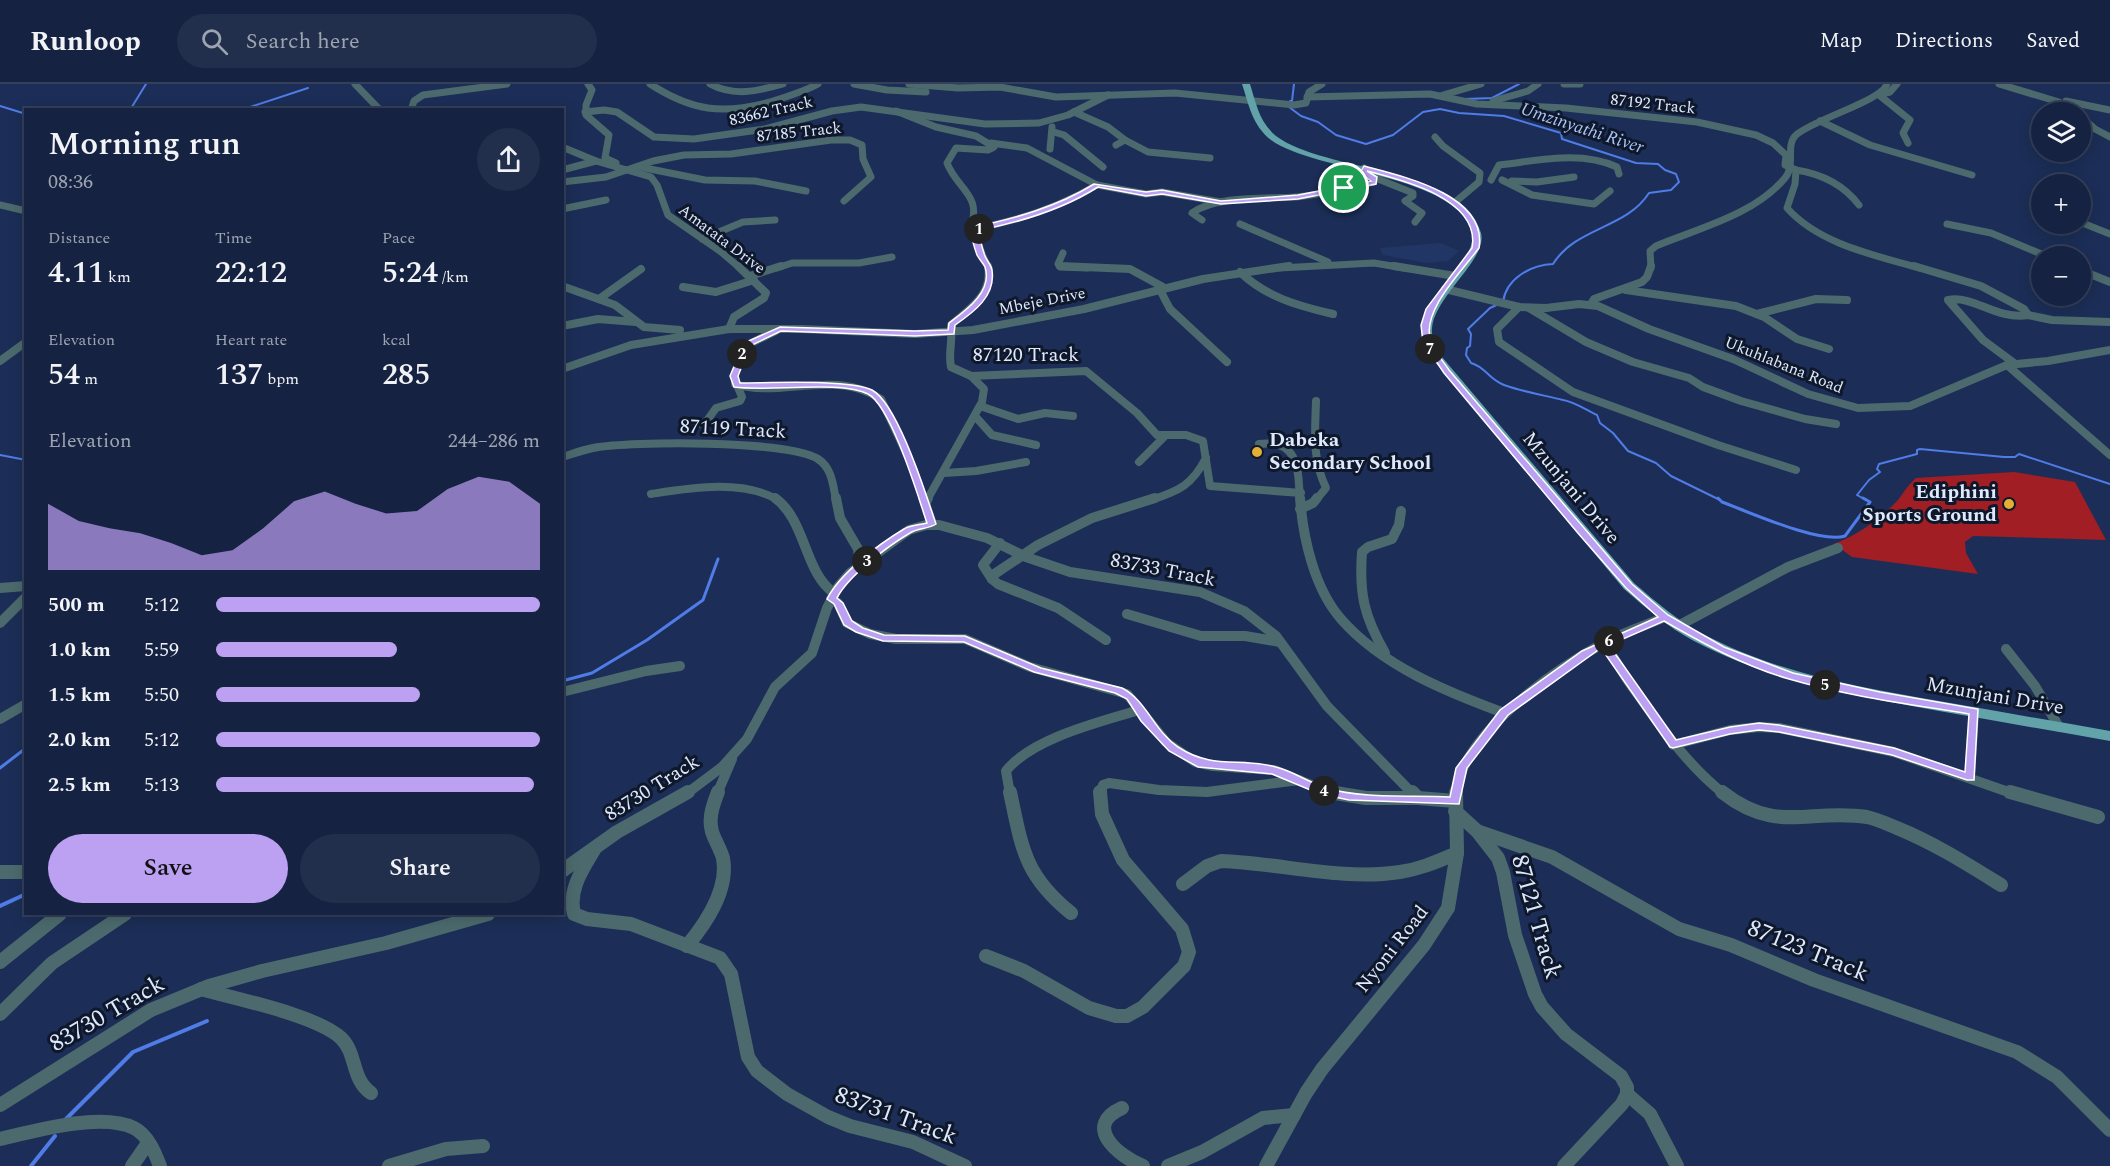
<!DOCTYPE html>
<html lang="en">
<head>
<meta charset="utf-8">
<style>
	:root { --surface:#152241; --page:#222f4c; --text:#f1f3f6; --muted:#9da4b1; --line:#343f5a; --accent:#bca0f2 }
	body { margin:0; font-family:Spectral,serif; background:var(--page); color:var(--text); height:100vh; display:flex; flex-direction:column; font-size:22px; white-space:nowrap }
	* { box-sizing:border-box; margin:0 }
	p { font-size:20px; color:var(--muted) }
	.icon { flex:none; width:33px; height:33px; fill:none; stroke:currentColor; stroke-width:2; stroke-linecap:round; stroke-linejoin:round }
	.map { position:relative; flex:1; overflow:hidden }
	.sheet { position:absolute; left:24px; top:24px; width:540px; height:807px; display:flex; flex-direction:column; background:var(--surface); border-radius:0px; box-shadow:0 3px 15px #0003,0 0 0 2px var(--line) }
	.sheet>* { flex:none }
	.buttons { position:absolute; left:2031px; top:18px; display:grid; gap:12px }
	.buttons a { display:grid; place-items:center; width:60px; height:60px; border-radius:50%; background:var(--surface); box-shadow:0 3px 15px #0003,0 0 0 2px var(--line); font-size:30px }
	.pin { position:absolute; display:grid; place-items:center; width:51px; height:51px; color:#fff; margin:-26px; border:3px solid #fff; border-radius:50%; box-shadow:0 2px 6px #0007 }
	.km { position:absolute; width:30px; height:30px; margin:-15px; border-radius:50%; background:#222; color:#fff; font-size:16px; line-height:30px; text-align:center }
	.round { display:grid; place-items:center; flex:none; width:63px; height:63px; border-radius:32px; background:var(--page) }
	.headline { display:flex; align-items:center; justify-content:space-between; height:102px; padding:0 24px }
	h1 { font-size:33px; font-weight:600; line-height:45px }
	.metrics { display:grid; grid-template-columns:repeat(3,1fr); gap:9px; height:102px; padding:6px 24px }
	.metrics div { display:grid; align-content:center }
	.metrics b { font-size:30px; font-weight:600 }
	.metrics small { font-size:16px; font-weight:400 }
	.metrics p { font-size:16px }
	.chart { height:168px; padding:12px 24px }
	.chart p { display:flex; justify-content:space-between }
	.chart svg { width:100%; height:108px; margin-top:6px; fill:var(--accent); opacity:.7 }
	.cta { display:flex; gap:12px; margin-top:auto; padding:12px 24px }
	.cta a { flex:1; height:69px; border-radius:36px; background:var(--accent); color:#111; font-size:24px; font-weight:600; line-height:69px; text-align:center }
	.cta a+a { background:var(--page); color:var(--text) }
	ul { padding:0 24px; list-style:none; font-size:20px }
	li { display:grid; grid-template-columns:96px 72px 1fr; align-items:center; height:45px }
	li i { height:15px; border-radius:8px; background:var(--accent) }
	header { display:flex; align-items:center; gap:36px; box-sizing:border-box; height:84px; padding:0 30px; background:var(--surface); border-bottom:2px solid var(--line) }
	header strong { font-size:28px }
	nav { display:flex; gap:33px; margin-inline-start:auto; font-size:21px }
	.search { width:420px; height:54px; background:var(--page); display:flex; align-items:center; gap:15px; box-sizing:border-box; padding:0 21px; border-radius:33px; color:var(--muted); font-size:22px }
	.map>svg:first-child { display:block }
	.built { fill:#213665 }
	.green { fill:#a01e24 }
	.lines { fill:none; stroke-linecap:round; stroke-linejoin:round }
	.stream-far2 { stroke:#4f7ce7; stroke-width:2 }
	.stream-far1 { stroke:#4f7ce7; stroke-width:3 }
	.stream { stroke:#4f7ce7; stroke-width:4 }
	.minor-far3 { stroke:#4c6a6d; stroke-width:7 }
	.minor-far2 { stroke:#4c6a6d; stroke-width:8 }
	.minor-far1 { stroke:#4c6a6d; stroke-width:10 }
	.minor { stroke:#4c6a6d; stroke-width:14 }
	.major { fill:#62a2a9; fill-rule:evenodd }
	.route { fill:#bca0f2; stroke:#fff; stroke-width:1.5; fill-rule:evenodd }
	.poi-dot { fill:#e2af34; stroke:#0f182a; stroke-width:2 }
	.labels { text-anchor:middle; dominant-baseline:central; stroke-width:6; stroke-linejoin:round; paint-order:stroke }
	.far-street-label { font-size:16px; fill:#dee9fe; stroke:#0f182a }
	.far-water-label { font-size:18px; font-style:italic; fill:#abc4f9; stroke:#0f182a }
	.street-label { font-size:20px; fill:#dee9fe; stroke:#0f182a }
	.poi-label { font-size:20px; font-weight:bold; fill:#dee9fe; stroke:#0f182a; text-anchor:start }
	.near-street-label { font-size:24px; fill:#dee9fe; stroke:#0f182a }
</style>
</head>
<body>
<header>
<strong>Runloop</strong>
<div class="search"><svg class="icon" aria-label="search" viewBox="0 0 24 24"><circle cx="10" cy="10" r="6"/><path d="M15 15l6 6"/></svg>Search here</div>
<nav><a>Map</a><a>Directions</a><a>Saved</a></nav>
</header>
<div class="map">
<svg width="2110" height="1082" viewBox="0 0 2110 1082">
	<rect width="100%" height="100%" fill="#1c2e57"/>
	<path class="built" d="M1441 159 1459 167 1448 177 1427 179 1383 171 1380 164Z"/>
	<path class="green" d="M2014 388 2075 398 2106 456 1973 452 1965 458 1966 469 1978 490 1852 473 1834 460C1858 451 1881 434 1898 416 1904 408 1908 401 1916 394Z"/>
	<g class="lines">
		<g class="stream-far2">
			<path d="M1465 15 1492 14 1519 0"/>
			<path d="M1290 17H1292L1294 0"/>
			<path d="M0 22 26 30"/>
			<path d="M1289 23 1301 32 1318 38 1336 51 1366 60 1393 51 1423 28 1440 25 1459 29 1504 32 1561 49 1562 55 1636 79 1658 80 1665 86 1676 90 1679 98 1671 106 1649 109C1626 145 1576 143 1553 180 1530 181 1506 195 1503 218L1490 224 1468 245 1471 250 1470 262 1467 264 1466 271 1471 279C1486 283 1488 295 1504 301 1524 308 1543 311 1563 316 1575 318 1586 326 1597 331L1600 339 1613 349 1628 367 1656 379 1671 392 1720 416"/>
			<path d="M130 26 146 0"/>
			<path d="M241 26 308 4"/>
			<path d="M0 371 26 376"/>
			<path d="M1866 416 1857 411 1869 396 1880 388 1877 385 1879 380 1917 370V366L1920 365 2004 373H2015L2019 370 2110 400"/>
		</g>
		<g class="stream-far1">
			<path d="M1718 414 1722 418C1749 428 1820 460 1845 452L1870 418 1863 414"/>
			<path d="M562 597 592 589 647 556 703 516 718 475"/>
			<path d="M0 684 26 664"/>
		</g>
		<g class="stream">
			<path d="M0 822 26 810"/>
			<path d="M66 1035 133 968 207 937"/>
			<path d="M31 1082 55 1052"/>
		</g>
		<g class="minor-far3">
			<path d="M355 0 380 26"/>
			<path d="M588 0 592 6 586 21V31L609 51 605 74 616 79"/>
			<path d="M650 0C692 27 722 31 770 18 786 13 803 8 818 0"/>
			<path d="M710 0C734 13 758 7 783 0"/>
			<path d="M854 0 887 6 926 8"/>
			<path d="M909 0 958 4 1000 3 1056 13 1175 9 1294 21 1306 19 1309 8 1322 0"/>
			<path d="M1564 0H1580"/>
			<path d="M1999 0 2059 18 2077 28"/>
			<path d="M1882 10 1890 8 1897 0"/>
			<path d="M1443 11 1481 0"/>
			<path d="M1879 11 1910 36 1903 49 1908 59"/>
			<path d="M1307 13 1430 10 1477 20 1566 24 1697 38 1756 51 1773 59 1786 71 1785 81 1796 86 1795 100 1787 124C1819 160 1874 171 1919 184"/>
			<path d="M1493 17 1528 7 1538 0"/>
			<path d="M2066 17 2110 26"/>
			<path d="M411 26 414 17 423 11 507 0"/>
			<path d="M896 27 936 43 976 52 994 63 988 66 956 64 947 79C957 105 982 111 971 142 979 156 980 170 989 184"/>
			<path d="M585 28 604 26 617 28 654 53 694 55 765 45 832 27 861 23 985 40 1039 39 1068 31 1108 11"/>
			<path d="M1074 28 1108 43 1125 56 1116 61"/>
			<path d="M2080 32 2095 45 2110 53"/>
			<path d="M1820 37 1870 61 1972 91"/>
			<path d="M1054 48 1064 51 1103 83"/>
			<path d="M1435 53 1443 62 1480 89 1479 98 1454 119"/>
			<path d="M1125 56 1148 68 1210 74"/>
			<path d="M991 59 1027 64 1097 101 1146 110 1162 108 1221 118"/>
			<path d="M562 63 596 77 651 93 657 101 668 131 720 167 740 184"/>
			<path d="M1050 65 1052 43"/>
			<path d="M640 83 705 96 755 97 806 107"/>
			<path d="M562 86 596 77"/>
			<path d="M1796 86C1822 90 1843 100 1859 121"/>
			<path d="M1373 93 1413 109V112L1405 117 1422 129 1415 138"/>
			<path d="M1491 96 1499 81C1537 77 1580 66 1617 83L1619 90"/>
			<path d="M1502 96 1532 111 1594 120 1610 107"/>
			<path d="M1512 97 1537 98 1574 93"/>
			<path d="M562 98 606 93 653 77 684 71 731 70 831 56H850L862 61 863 75 871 93 844 117"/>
			<path d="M0 121 26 127"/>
			<path d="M562 125 606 116"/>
			<path d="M1202 136 1192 129C1218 111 1265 115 1296 113 1322 111 1349 103 1374 98V95L1363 89 1364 84"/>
			<path d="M2080 138 2110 150"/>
			<path d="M1240 140 1328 178"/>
			<path d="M1947 140 1991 149 2046 172"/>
			<path d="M972 145C1015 138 1059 123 1097 101"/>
			<path d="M702 155 743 138 775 136"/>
			<path d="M1063 169 1058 180 1060 183 1087 184"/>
			<path d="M777 184 792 179H859L892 173"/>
			<path d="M1279 184 1374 179 1404 184"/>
			<path d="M1651 184 1650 167 1656 162C1699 144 1754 131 1785 94 1796 81 1785 61 1796 51 1814 35 1882 17 1887 0"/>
		</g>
		<g class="minor-far2">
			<path d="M988 182C993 211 970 224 951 241 953 256 948 270 951 283L971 292 1086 287 1137 329 1157 351H1186L1203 357 1210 402 1301 409"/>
			<path d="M1060 182 1130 185 1163 203"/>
			<path d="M1394 182 1455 192"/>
			<path d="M1914 182 1981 202 2024 225 2028 231C1995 236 1975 211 1948 216L1983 256 2014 279"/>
			<path d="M2080 186 2110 198"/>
			<path d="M1240 188C1266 213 1298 222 1333 230"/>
			<path d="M750 192 781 182"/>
			<path d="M562 202 615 221 644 243 680 246"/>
			<path d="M683 203 716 208 754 196"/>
			<path d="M1159 204 1170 225 1227 278"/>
			<path d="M1445 205 1519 223 1546 224 1579 220 1598 222 1649 245 1733 275 1808 310 1858 324 1910 322 2007 281 2048 277 2110 266"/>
			<path d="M1626 206 1736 222 1764 233 1797 255 1829 265"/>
			<path d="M599 215 641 185"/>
			<path d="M1591 220 1594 215 1642 198 1647 193 1651 182"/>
			<path d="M1519 223 1497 245 1499 258 1573 308 1718 361 1796 386"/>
			<path d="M1529 224 1586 258 1633 278 1689 294 1703 303 1741 317 1805 335 1836 340"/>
			<path d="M1757 230 1816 215 1847 216"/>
			<path d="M2028 231 2052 236 2110 238"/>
			<path d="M562 242 598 235 636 238"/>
			<path d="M729 245 734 233 764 214 766 209 738 182"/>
			<path d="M776 247 747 261 735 288V300C781 315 833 284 881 315L914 386 924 416"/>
			<path d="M0 277 26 258"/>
			<path d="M2007 281 2110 371"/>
			<path d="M562 285 631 261 729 245H802L915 250 973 246 1084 225 1203 195 1289 182"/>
			<path d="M980 322 1018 335 1045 329 1073 332"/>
			<path d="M975 332 992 351 1036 361"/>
			<path d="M697 340 706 338 716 324 740 317 742 313 737 301"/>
			<path d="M1259 360C1299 355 1298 385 1300 416"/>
			<path d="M562 373C572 370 583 366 593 364 632 357 788 356 818 375 832 384 833 401 836 416"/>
			<path d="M1139 378 1164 353"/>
			<path d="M944 389 976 387 1026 378"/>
			<path d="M651 410C690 404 742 395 778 416"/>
			<path d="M927 416 982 318 984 305 971 292"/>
			<path d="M1151 416C1179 407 1192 401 1206 374"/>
			<path d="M1316 416 1326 404C1312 374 1315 350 1316 317"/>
		</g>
		<g class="minor-far1">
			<path d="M775 414C806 436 804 488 834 509"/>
			<path d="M836 414 840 434 858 465 860 482"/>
			<path d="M923 414 932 440"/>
			<path d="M1300 414C1303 454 1314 504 1341 535 1382 582 1447 608 1504 629"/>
			<path d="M925 420 928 414"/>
			<path d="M1300 425 1313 419 1317 414"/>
			<path d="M992 495 983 481 1000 459"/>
			<path d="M0 504 26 502"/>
			<path d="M831 515 838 519 847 539 870 550 896 555H965L1030 583 1127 610 1166 658 1195 678 1213 682 1274 686 1333 710"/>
			<path d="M1127 530 1201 552H1245L1280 558"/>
			<path d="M0 539 26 513"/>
			<path d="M1678 542 1788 483 1838 464"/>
			<path d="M1106 556 1058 524 998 500 992 495 993 491 1038 461 1092 434 1155 414"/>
			<path d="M1602 560C1615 571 1621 588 1631 601 1659 640 1686 680 1724 710"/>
			<path d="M2006 565 2035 602 2059 643"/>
			<path d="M1385 569C1364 532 1359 510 1362 468L1368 463 1392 455 1399 441 1401 427"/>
			<path d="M562 608 646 587 680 582"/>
			<path d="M0 635 26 620"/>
			<path d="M1673 661 1730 646 1759 643 1779 644 1894 668 2014 710"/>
			<path d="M1970 694 1974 628"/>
			<path d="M686 710 722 683 747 655 775 603 812 569 827 524 838 503 850 489 909 446 926 441H939L987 454 1026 473 1070 488 1200 508 1244 527 1276 552 1327 622 1413 710"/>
			<path d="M717 710 732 675"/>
			<path d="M1010 710 1006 687C1032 654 1100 638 1139 626"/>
			<path d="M1100 710 1103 701 1109 699 1159 706 1207 708 1299 696"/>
			<path d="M1456 710C1461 651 1553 587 1602 560 1621 549 1644 542 1665 533"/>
		</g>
		<g class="minor">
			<path d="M1010 708C1022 764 1024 791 1071 829"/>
			<path d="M1329 708 1366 714H1418"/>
			<path d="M1412 708 1418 714 1455 717"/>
			<path d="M1722 708C1777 751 1808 724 1867 733 1877 735 1887 740 1897 744 1934 759 1967 780 2001 801"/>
			<path d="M2010 708 2098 733"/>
			<path d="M1455 727 1477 747 1498 774 1503 788 1515 851 1535 910 1542 923 1566 950 1621 992 1627 1003V1010L1622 1020 1564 1082"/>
			<path d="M1477 747 1552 773 1679 845 1731 861 1814 896 2017 968 2057 993 2110 1046"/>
			<path d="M594 766C582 786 568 806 574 830L587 835 631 840 720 874 731 890 748 973 757 987 787 1010 828 1033 850 1042 913 1058 965 1082"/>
			<path d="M562 787 617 748 688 708"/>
			<path d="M0 788H26"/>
			<path d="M1183 800 1207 782 1221 777C1280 779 1342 797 1400 788 1421 785 1438 777 1457 769"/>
			<path d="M687 862C706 839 729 806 723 774 721 767 717 760 714 753 707 738 712 723 718 708"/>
			<path d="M986 872 1024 887 1089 924 1116 932H1127L1143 923 1184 882 1189 868 1182 845 1123 776 1102 730 1100 708"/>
			<path d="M0 878 60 830"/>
			<path d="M201 905C236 915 316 931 341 954 357 969 351 995 371 1009"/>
			<path d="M0 930 52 879 125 830"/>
			<path d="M1627 1010 1650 1030 1677 1082"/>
			<path d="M0 1021 151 926 209 902 262 887 386 859 488 830"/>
			<path d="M1122 1024C1082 1042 1118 1072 1143 1082"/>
			<path d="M0 1055C34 1047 101 1028 134 1044 148 1051 155 1069 160 1082"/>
			<path d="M132 1082 148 1059"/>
			<path d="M389 1082 446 1065 483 1062"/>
			<path d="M1168 1082 1202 1068 1263 1034 1294 1031"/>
			<path d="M1266 1082 1306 1009 1322 985 1424 861 1448 824 1457 769 1456 708"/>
		</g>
		<path class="major" d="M1242 0H1250C1256 19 1259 38 1276 52 1325 89 1463 82 1481 149 1488 175 1435 211 1432 244 1431 251 1435 259 1436 266L1634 499C1656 518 1678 537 1703 550 1777 589 1858 603 1939 617 1996 627 2053 637 2110 647V657C2053 647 1996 637 1939 627 1855 612 1770 597 1694 557 1668 543 1646 524 1624 505L1426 267C1424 260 1421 252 1421 245 1424 210 1477 177 1472 150 1461 91 1315 88 1271 56 1252 41 1249 21 1242 0Z"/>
	</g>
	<path class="route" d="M1364 82C1402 92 1488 111 1479 164 1462 187 1420 228 1431 258 1434 267 1443 277 1449 286L1632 500 1668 531 1724 563 1793 589 1880 608 1978 625 1974 696H1967L1892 671 1779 648 1759 646 1730 650 1673 664 1670 663 1601 564 1508 631 1467 684 1459 720 1349 716 1320 710 1272 690 1198 683 1169 667 1141 637 1127 615 1115 609 1034 588 964 558 883 557 856 548 844 541 834 520 827 515C840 489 879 460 904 445 910 441 919 441 927 439 918 412 891 322 868 310 841 296 767 308 734 303L730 292 744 259 780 243 915 247 948 246 949 239C965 227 993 208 985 183 983 179 979 175 977 171 974 163 971 150 970 144 1013 135 1057 123 1094 100L1146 108 1162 106 1221 117 1298 111 1371 97 1360 89ZM1367 87C1403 96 1481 115 1472 164L1426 225 1421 241 1423 258 1444 289 1577 448 1626 504 1658 533 1582 567 1500 626 1456 684 1450 713C1413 711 1361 715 1327 704 1309 699 1293 687 1276 683 1240 673 1213 686 1178 663 1155 648 1146 616 1122 604L1041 584 965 552 884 551 863 544 852 537 843 519 837 514C848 492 888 462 910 449 918 444 929 445 936 440 926 411 898 320 872 306 850 295 768 299 740 299L738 292 750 262 781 247 915 252 954 250 955 241C974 228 996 212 992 186 991 180 985 175 984 169 981 161 981 154 976 147 1017 139 1062 126 1098 103L1146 112 1162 110 1221 120 1298 115 1376 100 1377 93ZM1664 537C1704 560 1744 582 1789 595 1847 612 1909 620 1969 630L1965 688 1894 664 1779 641 1759 639 1730 643 1676 656 1609 561Z"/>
	<g class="poi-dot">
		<circle cx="1257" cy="368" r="6"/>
		<circle cx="2009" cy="420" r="6"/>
	</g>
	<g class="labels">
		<g class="far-street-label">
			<text transform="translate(1653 20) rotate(6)">87192 Track</text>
			<text transform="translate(771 27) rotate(-13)">83662 Track</text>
			<text transform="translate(799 48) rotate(-6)">87185 Track</text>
			<text transform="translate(722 155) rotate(37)">Amatata Drive</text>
			<text transform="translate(1042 217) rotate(-11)">Mbeje Drive</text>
			<text transform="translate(1784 281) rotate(22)">Ukuhlabana Road</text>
		</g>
		<g class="far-water-label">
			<text transform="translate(1582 44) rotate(18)">Umzinyathi River</text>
		</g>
		<g class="street-label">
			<text x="1026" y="271">87120 Track</text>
			<text transform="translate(733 345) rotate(3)">87119 Track</text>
			<text transform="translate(1571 404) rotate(50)">Mzunjani Drive</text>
			<text transform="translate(1163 486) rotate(11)">83733 Track</text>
			<text transform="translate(1995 612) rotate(10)">Mzunjani Drive</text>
			<text transform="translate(652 704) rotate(-32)">83730 Track</text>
			<text transform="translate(1392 865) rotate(-52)">Nyoni Road</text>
		</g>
		<g class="poi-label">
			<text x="1269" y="356">Dabeka<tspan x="1269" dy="23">Secondary School</tspan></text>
			<text x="1997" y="408" text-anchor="end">Ediphini<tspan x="1997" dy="23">Sports Ground</tspan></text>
		</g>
		<g class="near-street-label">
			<text transform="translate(1536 833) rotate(74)">87121 Track</text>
			<text transform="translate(1808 867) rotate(22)">87123 Track</text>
			<text transform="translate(107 930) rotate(-30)">83730 Track</text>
			<text transform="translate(896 1032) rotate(20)">83731 Track</text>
		</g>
	</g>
</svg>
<div class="buttons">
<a><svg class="icon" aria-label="layers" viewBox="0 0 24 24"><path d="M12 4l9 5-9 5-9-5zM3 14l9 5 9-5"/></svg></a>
<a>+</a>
<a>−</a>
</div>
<div class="pin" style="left:1344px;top:104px;background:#1e9e55"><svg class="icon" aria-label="arrive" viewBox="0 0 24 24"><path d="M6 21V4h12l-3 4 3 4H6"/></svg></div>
<b class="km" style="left:979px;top:145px">1</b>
<b class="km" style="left:742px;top:270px">2</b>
<b class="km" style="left:867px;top:477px">3</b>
<b class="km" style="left:1324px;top:707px">4</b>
<b class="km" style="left:1825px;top:601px">5</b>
<b class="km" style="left:1609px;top:557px">6</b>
<b class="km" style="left:1430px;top:265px">7</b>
<section class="sheet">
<div class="headline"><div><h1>Morning run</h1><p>08:36</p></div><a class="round"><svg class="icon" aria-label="share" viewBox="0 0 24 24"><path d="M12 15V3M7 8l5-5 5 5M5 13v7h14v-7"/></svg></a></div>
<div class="metrics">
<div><p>Distance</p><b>4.11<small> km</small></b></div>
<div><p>Time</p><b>22:12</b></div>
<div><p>Pace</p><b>5:24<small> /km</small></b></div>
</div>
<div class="metrics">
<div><p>Elevation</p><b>54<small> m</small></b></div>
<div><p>Heart rate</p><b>137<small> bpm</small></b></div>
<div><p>kcal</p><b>285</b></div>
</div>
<div class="chart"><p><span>Elevation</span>244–286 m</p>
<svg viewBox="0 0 160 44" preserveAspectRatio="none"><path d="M0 44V17L10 24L20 27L30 29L40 33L50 38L60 36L70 27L80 16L90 12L100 17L110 21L120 20L130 11L140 6L150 8L160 17V44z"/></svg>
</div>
<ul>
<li><b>500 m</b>5:12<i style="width:100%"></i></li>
<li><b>1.0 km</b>5:59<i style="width:56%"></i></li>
<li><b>1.5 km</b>5:50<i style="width:63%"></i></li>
<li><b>2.0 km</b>5:12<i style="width:100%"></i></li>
<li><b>2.5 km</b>5:13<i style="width:98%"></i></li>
</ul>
<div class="cta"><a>Save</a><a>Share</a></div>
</section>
</div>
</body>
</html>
